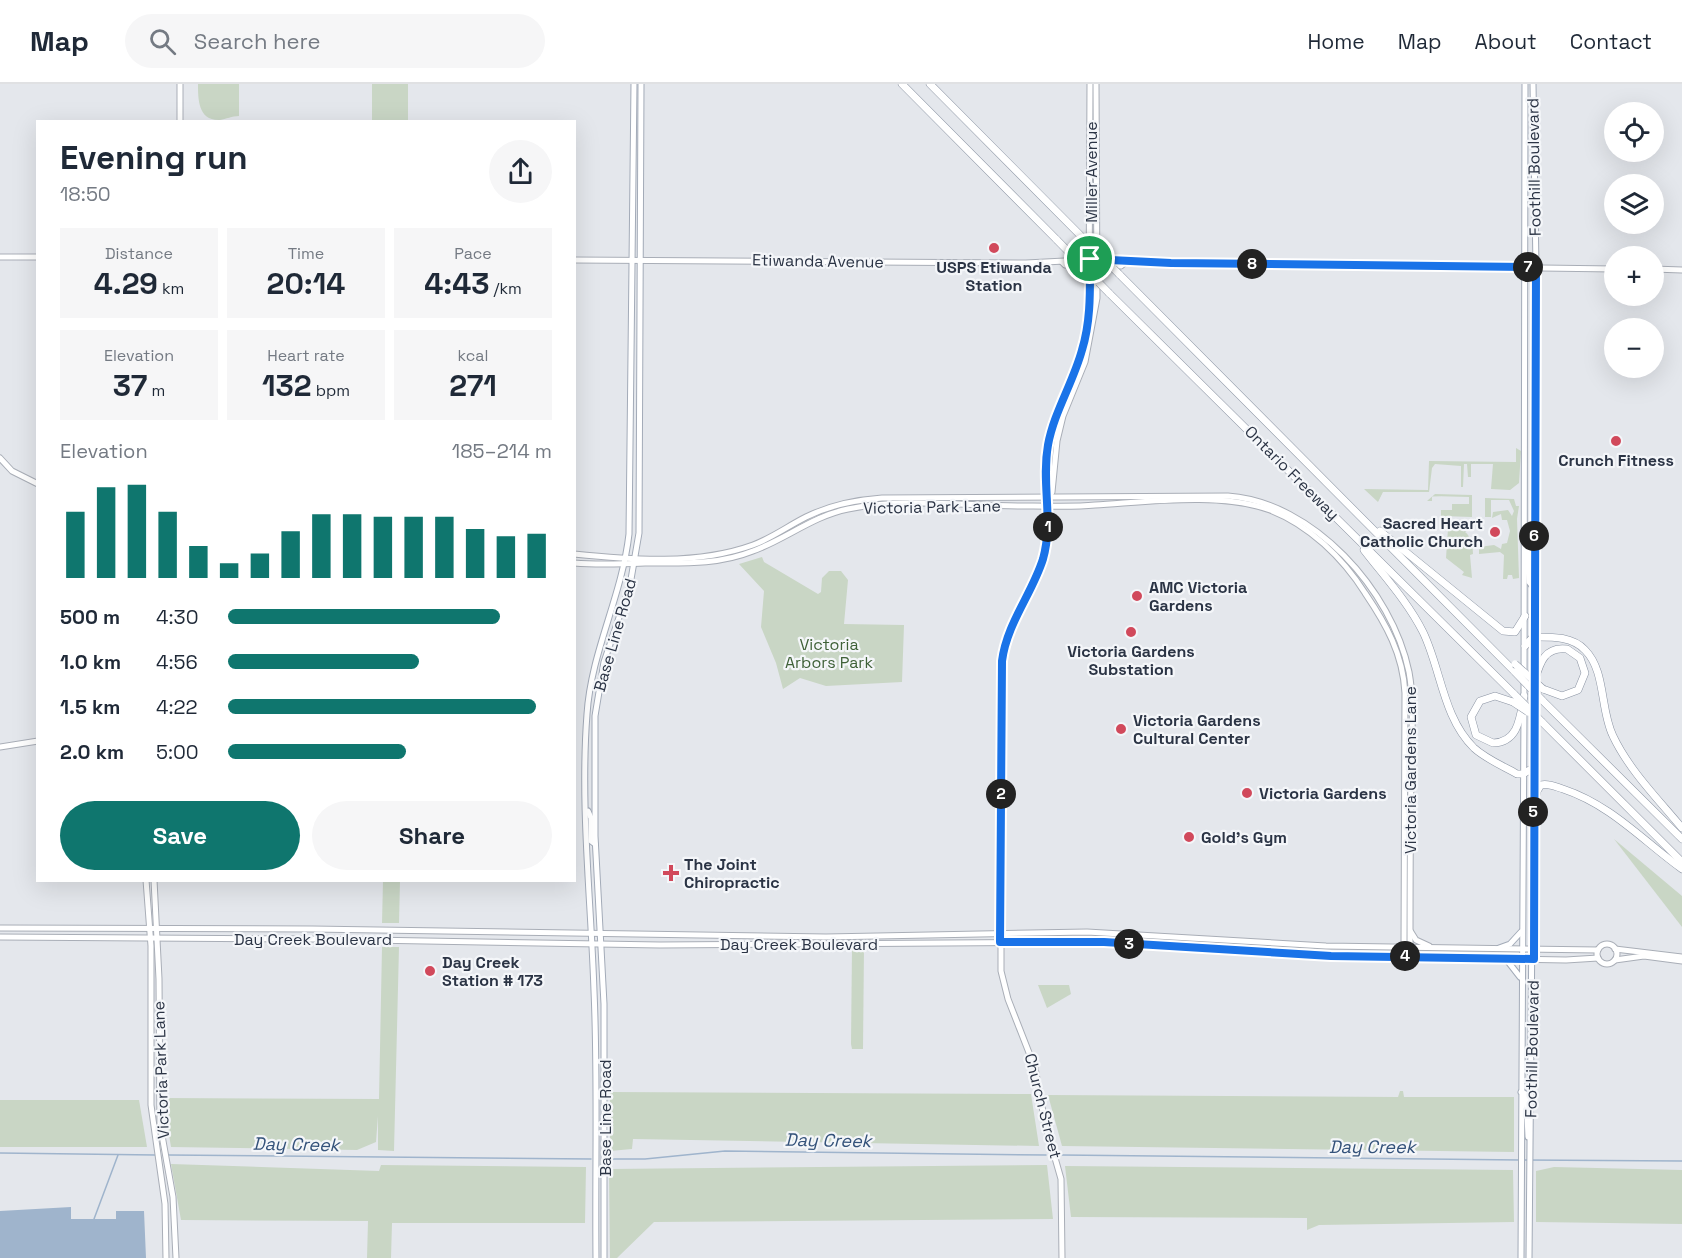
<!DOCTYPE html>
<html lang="en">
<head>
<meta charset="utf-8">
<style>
	:root { --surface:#fff; --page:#f6f6f7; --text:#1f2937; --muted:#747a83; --line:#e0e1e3; --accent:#0f766e }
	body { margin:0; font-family:"Space Grotesk",sans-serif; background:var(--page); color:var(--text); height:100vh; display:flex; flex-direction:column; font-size:22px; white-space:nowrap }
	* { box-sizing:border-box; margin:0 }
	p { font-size:20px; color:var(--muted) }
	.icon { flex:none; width:33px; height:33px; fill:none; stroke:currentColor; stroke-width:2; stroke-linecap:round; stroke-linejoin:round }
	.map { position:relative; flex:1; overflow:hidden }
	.side { position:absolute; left:36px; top:36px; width:540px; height:762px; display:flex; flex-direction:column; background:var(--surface); border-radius:0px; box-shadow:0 6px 24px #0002 }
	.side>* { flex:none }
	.buttons { position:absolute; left:1604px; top:18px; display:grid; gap:12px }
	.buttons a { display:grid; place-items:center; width:60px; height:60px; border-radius:50%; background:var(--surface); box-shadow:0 6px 24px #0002; font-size:30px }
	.pin { position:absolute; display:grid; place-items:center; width:51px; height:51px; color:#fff; margin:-26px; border:3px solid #fff; border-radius:50%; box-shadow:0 2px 6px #0007 }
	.km { position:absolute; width:30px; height:30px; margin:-15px; border-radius:50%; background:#222; color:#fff; font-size:16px; line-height:30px; text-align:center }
	.round { display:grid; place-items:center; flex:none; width:63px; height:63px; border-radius:32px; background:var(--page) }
	.overview { display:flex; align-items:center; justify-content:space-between; height:102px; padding:0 24px }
	h1 { font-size:33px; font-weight:700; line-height:45px }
	.metrics { display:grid; grid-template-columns:repeat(3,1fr); gap:9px; height:102px; padding:6px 24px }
	.metrics div { display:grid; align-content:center; border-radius:0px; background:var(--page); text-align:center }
	.metrics b { font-size:30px; font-weight:700 }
	.metrics small { font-size:16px; font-weight:400 }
	.metrics p { font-size:16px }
	.chart { height:168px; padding:12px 24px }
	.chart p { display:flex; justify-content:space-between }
	.chart svg { width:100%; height:108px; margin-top:6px; stroke:var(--accent); stroke-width:6 }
	.action { display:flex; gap:12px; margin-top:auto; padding:12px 24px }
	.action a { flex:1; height:69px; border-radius:36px; background:var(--accent); color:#fff; font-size:24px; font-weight:700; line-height:69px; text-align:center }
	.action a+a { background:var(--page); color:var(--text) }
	ul { padding:0 24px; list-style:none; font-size:20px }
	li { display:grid; grid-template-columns:96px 72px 1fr; align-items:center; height:45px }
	li i { height:15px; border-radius:8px; background:var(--accent) }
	header { display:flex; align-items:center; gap:36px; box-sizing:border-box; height:84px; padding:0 30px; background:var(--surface); border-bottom:2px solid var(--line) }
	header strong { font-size:28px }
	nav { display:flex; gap:33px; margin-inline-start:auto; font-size:21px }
	.search { width:420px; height:54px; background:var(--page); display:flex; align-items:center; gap:15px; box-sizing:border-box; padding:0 21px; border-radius:33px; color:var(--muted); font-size:22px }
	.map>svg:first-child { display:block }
	.green { fill:#c9d6c5 }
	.water { fill:#9fb4cc }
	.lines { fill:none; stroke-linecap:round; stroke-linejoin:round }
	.stream { stroke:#9fb4cc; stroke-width:1.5 }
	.secondary-casing { stroke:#a9aeb7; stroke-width:7 }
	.primary-casing { stroke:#a3abb8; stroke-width:7 }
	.highway-casing { stroke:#8b94a3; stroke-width:8 }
	.secondary { stroke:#fff; stroke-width:5 }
	.primary { stroke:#fff; stroke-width:5 }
	.highway { stroke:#fff; stroke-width:7 }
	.highway-bridge-casing { stroke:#8b94a3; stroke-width:8; stroke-linecap:butt }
	.highway-bridge { stroke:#fff; stroke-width:7 }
	.route-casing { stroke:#fff; stroke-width:12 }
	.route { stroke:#1a73e8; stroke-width:8 }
	.poi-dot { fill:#d1495b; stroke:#f4f6f9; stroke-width:2 }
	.labels { text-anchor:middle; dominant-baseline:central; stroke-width:4.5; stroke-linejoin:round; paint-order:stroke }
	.street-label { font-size:16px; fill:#2b3445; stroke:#f4f6f9 }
	.poi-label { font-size:16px; font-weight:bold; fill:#2b3445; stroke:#f4f6f9; text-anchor:start }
	.park-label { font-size:16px; fill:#3f6138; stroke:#f4f6f9 }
	.water-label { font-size:18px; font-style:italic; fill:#34527a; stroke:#f4f6f9 }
</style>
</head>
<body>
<header>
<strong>Map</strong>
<div class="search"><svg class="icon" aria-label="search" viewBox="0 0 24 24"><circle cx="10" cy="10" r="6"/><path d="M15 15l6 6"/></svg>Search here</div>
<nav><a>Home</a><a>Map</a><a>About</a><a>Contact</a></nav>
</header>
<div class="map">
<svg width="1682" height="1174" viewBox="0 0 1682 1174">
	<rect width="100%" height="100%" fill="#e4e7ec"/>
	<g class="green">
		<path d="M198 0H239V32C232 32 226 35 220 36 198 37 198 15 198 0Z"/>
		<rect x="372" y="0" width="36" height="37"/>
		<path d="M1516 364 1521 367 1519 399 1510 406 1491 405 1493 380H1471V393H1468L1467 380H1464L1463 403H1461V382L1435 380 1432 384 1429 408H1383L1378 418 1364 405 1428 406 1429 377 1516 378Z"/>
		<path d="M1435 410 1472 411V433L1441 432V426H1452V420H1469V413L1432 412V417H1427Z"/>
		<path d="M1485 414 1514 415 1516 422H1519L1517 435 1519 494 1513 495 1512 491H1508L1507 495H1503L1504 471 1500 468 1479 470V463L1494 461 1501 465 1502 460 1507 459 1510 447 1507 436H1502L1501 430 1492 434 1493 428 1508 426 1512 432 1514 427 1509 416H1491V433H1485Z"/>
		<path d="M1448 445H1469L1465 448C1471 452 1473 464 1473 470L1470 471 1472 494 1462 491 1464 488 1446 474Z"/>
		<path d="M762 473 764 478 818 510 821 508 822 494 829 487H841L848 496 844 540 904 541 902 598 826 602 800 594 783 605 776 579 761 543 764 507 739 480Z"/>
		<path d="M1614 755 1682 812V843Z"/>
		<path d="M383 797H400L399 839H382Z"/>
		<path d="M382 863H399L394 1067 378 1066V1032L376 1058 357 1066 171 1063 163 1014 379 1015Z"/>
		<path d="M852 864H864L863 965H852L851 960Z"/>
		<path d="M1038 901H1069L1071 910 1047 924Z"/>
		<path d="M1400 1007H1403L1404 1013H1514V1068L1062 1062 1048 1011 1398 1013Z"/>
		<path d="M610 1008 1031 1010 1039 1062 633 1055 632 1065 610 1067Z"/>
		<path d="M0 1016H139L147 1063H0Z"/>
		<path d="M171 1080 379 1087 381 1081 586 1083 585 1139H392L391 1174H367L368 1137 181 1136Z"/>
		<path d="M1047 1081 1053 1135 654 1138 617 1174H610L609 1085Z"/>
		<path d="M1065 1082 1513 1086 1514 1138 1319 1141 1307 1146V1134L1071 1133Z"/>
		<path d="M1554 1083 1682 1086V1140L1536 1138V1087Z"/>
	</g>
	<path class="water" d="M71 1123V1135H116V1127H144L146 1174H0V1127Z"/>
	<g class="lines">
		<g class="stream">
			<path d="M0 1069 155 1071"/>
			<path d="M169 1071 591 1075"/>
			<path d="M1062 1071 1520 1076"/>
			<path d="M610 1075H645L725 1067 1046 1071"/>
			<path d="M1525 1076 1682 1077"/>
			<path d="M94 1135 118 1071"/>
		</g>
		<g class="secondary-casing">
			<g id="secondary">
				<path d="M180 0V38"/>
				<path d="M0 173H38"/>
				<path d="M574 176 1026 179 1103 175 1171 179 1614 185"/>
				<path d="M1062 178 1065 181 1083 182"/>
				<path d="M1093 182H1121L1126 178"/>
				<path d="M1653 185 1682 186"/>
				<path d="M0 374 12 387 38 400"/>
				<path d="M1048 415 1052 408 1057 357 1063 332 1085 278 1097 214 1096 0"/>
				<path d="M574 470C632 476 698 481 753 461 772 454 788 442 806 433 830 421 855 416 882 414L1228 412C1313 418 1392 506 1409 588 1415 621 1411 658 1411 692 1410 750 1410 807 1410 865"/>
				<path d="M574 479C599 481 622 480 646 479 683 479 718 481 753 467 786 455 813 432 848 425 908 413 973 423 1033 422 1054 422 1075 423 1095 421 1147 418 1221 408 1270 426 1309 441 1343 474 1365 509 1386 540 1403 570 1405 609L1404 865"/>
				<path d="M0 663 38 657"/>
				<path d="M146 796 151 862V1021L165 1120 166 1174"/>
				<path d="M154 796 159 895 160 1040 173 1113 176 1174"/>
				<path d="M0 844 312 845 826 853 1087 848 1326 862 1598 866"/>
				<path d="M1411 848 1416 856 1429 862"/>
				<path d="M0 853 312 855 660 861 1104 858 1331 872 1566 876 1598 874"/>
				<circle cx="1607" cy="870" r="10"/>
				<path d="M1615 865 1682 873"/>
				<path d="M1615 876 1644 872 1682 877"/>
				<path d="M1062 1174 1061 1095 1045 1039 1035 984 1008 915 1001 887V598L1004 562 1038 488 1045 464 1049 429 1045 405 1048 364 1056 330 1083 265 1089 228 1090 0"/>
			</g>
		</g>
		<g class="primary-casing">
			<g id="primary">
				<path d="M1533 0 1536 183 1533 715"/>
				<path d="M1527 461 1529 498 1533 503"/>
				<path d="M1524 614 1525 0"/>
				<path d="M588 727 591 734V757L595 760"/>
				<path d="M1499 864 1510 860 1521 848"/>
				<path d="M1506 875 1520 893"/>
				<path d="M1521 1008 1526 1010 1528 1053"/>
				<path d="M596 1174C595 1085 598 996 594 907 591 815 580 722 587 630 591 568 622 512 629 450L634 0"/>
				<path d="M604 1174V920L595 752V632L604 578 630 501 639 449 641 0"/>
				<path d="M1521 1174 1524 624"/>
				<path d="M1529 1174 1533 725"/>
			</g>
		</g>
		<g class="highway-casing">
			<g id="highway">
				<path d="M902 0 1057 156"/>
				<path d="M930 0 1083 154"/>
				<path d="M1119 190 1515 588"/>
				<path d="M1109 209 1514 610"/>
				<path d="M1380 447 1503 547 1515 548 1525 532"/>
				<path d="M1364 466C1384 492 1408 518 1423 548 1441 585 1443 634 1474 664 1486 675 1503 682 1517 690H1523L1533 684"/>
				<path d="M1525 562 1533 553C1551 553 1572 552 1585 566 1606 587 1600 626 1613 652 1629 686 1658 715 1682 744"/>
				<path d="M1533 602C1539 583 1542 562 1567 565L1580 574 1585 589 1578 606 1562 612 1543 605"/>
				<path d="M1542 616 1682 755"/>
				<path d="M1513 618 1495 612 1480 617 1471 633 1476 651 1493 659C1519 658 1520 633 1524 612"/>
				<path d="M1542 638 1682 778"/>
				<path d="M1533 728 1537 707 1541 701C1549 699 1556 703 1563 705 1611 721 1642 756 1682 785"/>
			</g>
		</g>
		<use href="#secondary" class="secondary"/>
		<use href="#primary" class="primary"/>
		<use href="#highway" class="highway"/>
		<g class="highway-bridge-casing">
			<g id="highway-bridge">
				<path d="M1083 154 1119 190"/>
				<path d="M1057 156 1109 209"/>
				<path d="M1515 580 1543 605"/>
				<path d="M1515 588 1542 616"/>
				<path d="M1514 610 1542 638"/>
				<path d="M1513 618 1528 628"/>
			</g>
		</g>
		<use href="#highway-bridge" class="highway-bridge"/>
	</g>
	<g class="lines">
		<g class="route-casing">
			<path id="route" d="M1090 175 1171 179 1536 183 1534 875 1331 872 1104 858H1000L1002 577C1007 539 1032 510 1043 475 1054 436 1041 400 1048 361 1054 328 1073 299 1082 266 1091 237 1090 206 1090 175Z"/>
		</g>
		<use href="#route" class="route"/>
	</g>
	<g class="poi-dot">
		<circle cx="994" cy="164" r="6"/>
		<circle cx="1616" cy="357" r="6"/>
		<circle cx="1495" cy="448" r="6"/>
		<circle cx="1137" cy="512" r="6"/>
		<circle cx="1131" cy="548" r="6"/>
		<circle cx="1121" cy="645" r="6"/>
		<circle cx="1247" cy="709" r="6"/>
		<circle cx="1189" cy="753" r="6"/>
		<path d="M668 780h6v6h6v6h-6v6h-6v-6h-6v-6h6z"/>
		<circle cx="430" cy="887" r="6"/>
	</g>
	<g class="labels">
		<g class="street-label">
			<text transform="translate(1534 83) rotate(-91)">Foothill Boulevard</text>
			<text transform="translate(1091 88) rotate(-90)">Miller Avenue</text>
			<text transform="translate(818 177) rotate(1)">Etiwanda Avenue</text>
			<text transform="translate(1292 389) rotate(45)">Ontario Freeway</text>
			<text transform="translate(932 423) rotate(-1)">Victoria Park Lane</text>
			<text transform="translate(615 551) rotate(-74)">Base Line Road</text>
			<text transform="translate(1410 686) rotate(-90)">Victoria Gardens Lane</text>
			<text x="313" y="855">Day Creek Boulevard</text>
			<text x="799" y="860">Day Creek Boulevard</text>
			<text transform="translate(1532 965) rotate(-89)">Foothill Boulevard</text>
			<text transform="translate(161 986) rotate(-92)">Victoria Park Lane</text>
			<text transform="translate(1043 1022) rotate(76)">Church Street</text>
			<text transform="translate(605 1034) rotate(-90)">Base Line Road</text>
		</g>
		<g class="poi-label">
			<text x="994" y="183" text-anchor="middle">USPS Etiwanda<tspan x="994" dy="18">Station</tspan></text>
			<text x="1616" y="376" text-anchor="middle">Crunch Fitness</text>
			<text x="1483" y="439" text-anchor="end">Sacred Heart<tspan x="1483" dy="18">Catholic Church</tspan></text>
			<text x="1149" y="503">AMC Victoria<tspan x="1149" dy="18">Gardens</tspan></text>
			<text x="1131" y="567" text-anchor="middle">Victoria Gardens<tspan x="1131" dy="18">Substation</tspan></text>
			<text x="1133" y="636">Victoria Gardens<tspan x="1133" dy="18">Cultural Center</tspan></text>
			<text x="1259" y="709">Victoria Gardens</text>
			<text x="1201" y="753">Gold's Gym</text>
			<text x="684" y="780">The Joint<tspan x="684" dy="18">Chiropractic</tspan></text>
			<text x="442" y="878">Day Creek<tspan x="442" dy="18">Station # 173</tspan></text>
		</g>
		<g class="park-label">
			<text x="829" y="560">Victoria<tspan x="829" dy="18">Arbors Park</tspan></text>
		</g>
		<g class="water-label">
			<text transform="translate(828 1056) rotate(1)">Day Creek</text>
			<text transform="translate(296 1060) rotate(1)">Day Creek</text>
			<text x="1372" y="1062">Day Creek</text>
		</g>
	</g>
</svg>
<div class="buttons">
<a><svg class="icon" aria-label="locate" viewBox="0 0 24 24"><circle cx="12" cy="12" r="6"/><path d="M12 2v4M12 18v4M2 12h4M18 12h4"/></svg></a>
<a><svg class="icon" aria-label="layers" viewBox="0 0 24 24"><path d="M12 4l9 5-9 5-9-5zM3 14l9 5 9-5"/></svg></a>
<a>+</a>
<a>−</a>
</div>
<div class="pin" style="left:1090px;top:175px;background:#1e9e55"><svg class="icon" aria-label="arrive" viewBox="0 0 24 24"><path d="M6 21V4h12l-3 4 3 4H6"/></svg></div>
<b class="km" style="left:1048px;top:443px">1</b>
<b class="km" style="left:1001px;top:710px">2</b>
<b class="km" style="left:1129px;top:860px">3</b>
<b class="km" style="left:1405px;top:872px">4</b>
<b class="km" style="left:1533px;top:728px">5</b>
<b class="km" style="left:1534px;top:452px">6</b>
<b class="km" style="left:1528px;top:183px">7</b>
<b class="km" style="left:1252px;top:180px">8</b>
<section class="side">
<div class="overview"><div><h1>Evening run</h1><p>18:50</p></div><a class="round"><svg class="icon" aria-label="share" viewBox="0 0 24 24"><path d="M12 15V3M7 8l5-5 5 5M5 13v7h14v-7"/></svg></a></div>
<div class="metrics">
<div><p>Distance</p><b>4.29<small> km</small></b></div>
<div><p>Time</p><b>20:14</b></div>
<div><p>Pace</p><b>4:43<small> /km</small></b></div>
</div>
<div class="metrics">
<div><p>Elevation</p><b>37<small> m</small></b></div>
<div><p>Heart rate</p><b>132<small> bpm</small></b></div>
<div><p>kcal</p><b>271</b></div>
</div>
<div class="chart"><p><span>Elevation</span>185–214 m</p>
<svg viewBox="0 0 160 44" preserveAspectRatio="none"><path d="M5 44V17M15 44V7M25 44V6M35 44V17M45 44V31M55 44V38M65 44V34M75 44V25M85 44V18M95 44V18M105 44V19M115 44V19M125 44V19M135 44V24M145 44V27M155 44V26"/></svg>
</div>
<ul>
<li><b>500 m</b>4:30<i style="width:84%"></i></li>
<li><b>1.0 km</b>4:56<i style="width:59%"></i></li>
<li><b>1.5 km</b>4:22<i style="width:95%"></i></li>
<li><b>2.0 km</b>5:00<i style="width:55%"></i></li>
</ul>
<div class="action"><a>Save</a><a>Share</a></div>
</section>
</div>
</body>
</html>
